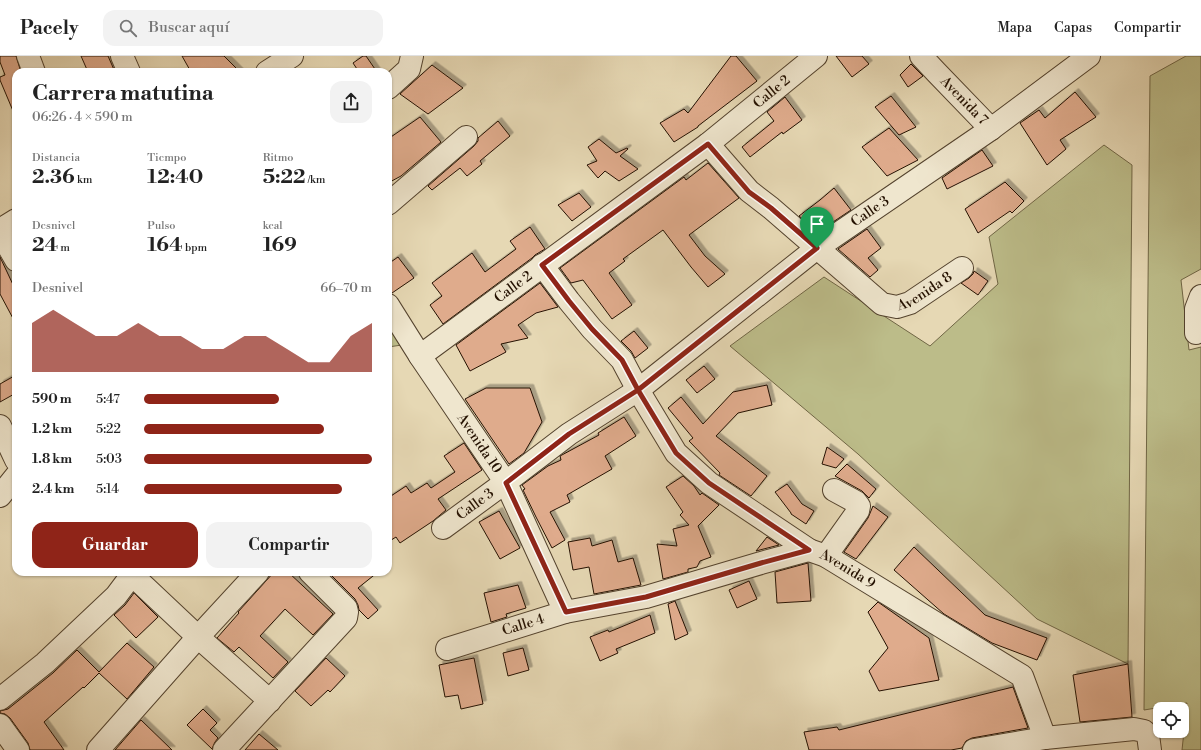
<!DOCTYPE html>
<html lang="es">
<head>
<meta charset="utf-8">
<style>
	:root { --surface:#fff; --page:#f2f2f2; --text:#222; --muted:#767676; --line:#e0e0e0; --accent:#8f2418 }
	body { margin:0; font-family:"Libre Bodoni",serif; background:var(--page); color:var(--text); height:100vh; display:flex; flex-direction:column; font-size:15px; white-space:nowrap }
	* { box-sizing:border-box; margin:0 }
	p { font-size:13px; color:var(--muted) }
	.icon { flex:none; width:22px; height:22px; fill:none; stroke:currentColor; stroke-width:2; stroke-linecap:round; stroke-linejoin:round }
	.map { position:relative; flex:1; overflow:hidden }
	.drawer { position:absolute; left:12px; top:12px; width:380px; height:508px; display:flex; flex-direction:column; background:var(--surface); border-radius:12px; box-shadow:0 1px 3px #0004 }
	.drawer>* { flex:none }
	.tools { position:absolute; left:1153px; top:646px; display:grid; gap:8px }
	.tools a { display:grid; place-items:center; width:36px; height:36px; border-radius:8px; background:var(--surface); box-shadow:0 1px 3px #0004; font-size:20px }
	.pin { position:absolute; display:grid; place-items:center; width:34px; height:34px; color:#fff; margin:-41px -17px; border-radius:50% 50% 50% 0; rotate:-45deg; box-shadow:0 0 4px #0007 }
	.pin .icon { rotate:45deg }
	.round { display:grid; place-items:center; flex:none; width:42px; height:42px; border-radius:12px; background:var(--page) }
	.summary { display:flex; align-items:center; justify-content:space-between; height:68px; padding:0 20px }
	h1 { font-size:22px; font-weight:700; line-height:30px }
	.metrics { display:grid; grid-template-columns:repeat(3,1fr); gap:6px; height:68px; padding:4px 20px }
	.metrics div { display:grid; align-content:center }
	.metrics b { font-size:20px; font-weight:700 }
	.metrics small { font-size:11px; font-weight:400 }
	.metrics p { font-size:11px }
	.chart { height:112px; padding:8px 20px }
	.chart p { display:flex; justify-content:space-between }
	.chart svg { width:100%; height:72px; margin-top:4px; fill:var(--accent); opacity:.7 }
	.button { display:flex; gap:8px; margin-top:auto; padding:8px 20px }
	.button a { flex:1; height:46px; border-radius:12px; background:var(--accent); color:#fff; font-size:16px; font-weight:700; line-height:46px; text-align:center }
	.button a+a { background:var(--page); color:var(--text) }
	ul { padding:0 20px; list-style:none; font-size:13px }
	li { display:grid; grid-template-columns:64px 48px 1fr; align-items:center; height:30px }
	li i { height:10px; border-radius:5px; background:var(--accent) }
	header { display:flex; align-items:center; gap:24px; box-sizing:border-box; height:56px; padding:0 20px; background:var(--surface); border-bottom:1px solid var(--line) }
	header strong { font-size:19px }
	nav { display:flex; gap:22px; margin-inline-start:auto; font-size:14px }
	.search { width:280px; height:36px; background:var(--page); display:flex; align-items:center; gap:10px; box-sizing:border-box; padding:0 14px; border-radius:12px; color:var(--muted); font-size:15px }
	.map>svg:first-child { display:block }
	.green { fill:#bcbc89; stroke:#706645 }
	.building { fill:#dfab8c; stroke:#241101; filter:url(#shadow) }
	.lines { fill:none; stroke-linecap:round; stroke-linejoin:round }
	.minor-casing { stroke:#54432e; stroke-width:24 }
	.minor { stroke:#efe6ce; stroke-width:22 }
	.route-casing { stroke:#fff; stroke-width:8 }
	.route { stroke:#8f2418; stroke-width:5 }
	.labels { text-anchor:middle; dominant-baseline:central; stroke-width:3.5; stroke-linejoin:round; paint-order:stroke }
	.street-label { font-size:14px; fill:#241101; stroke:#efe6ce }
</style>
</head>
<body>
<header>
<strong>Pacely</strong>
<div class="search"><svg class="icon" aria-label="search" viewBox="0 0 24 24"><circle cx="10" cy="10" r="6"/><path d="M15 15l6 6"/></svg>Buscar aquí</div>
<nav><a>Mapa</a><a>Capas</a><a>Compartir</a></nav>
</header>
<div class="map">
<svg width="1201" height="694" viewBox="0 0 1201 694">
	<defs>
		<filter id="shadow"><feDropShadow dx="3.5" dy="-3.5" stdDeviation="0" flood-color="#0004"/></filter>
	</defs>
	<rect width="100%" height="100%" fill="#e6d8b4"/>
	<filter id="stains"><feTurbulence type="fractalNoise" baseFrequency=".005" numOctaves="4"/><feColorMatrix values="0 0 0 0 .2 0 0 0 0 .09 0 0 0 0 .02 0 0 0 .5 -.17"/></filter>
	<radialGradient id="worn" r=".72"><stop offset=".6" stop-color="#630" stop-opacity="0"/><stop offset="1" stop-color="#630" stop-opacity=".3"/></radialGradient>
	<g class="green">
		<path d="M1186 0H1201V213L1181 224 1189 294 1201 291V694H1182L1187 647 1144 654 1150 20Z"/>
		<path d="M1104 89 1132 109 1128 608 1037 563 858 398 730 290 824 221 930 290 998 228 989 181Z"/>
		<path d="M388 267 402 289 388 291Z"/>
	</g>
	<g class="building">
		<path d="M0 0H16L21 16H16V62L0 24V21L5 19 0 6Z"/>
		<path d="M81 0H108L115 16H88Z"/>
		<path d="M182 0H224L240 16H191Z"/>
		<path d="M363 0H366L377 16H359L353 7Z"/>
		<path d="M731 0H736L757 25 698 70V71L674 86 660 67 684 53 688 57Z"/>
		<path d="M836 0H862L869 8 852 21Z"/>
		<path d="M911 8 923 20 908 31 900 19Z"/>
		<path d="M432 9 463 32 428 58 400 38Z"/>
		<path d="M1075 36 1096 61 1060 84 1066 93 1047 109 1020 67 1039 54 1045 62Z"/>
		<path d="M891 40 916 71 899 79 875 51Z"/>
		<path d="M785 41 802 64 783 78 782 76 750 101 742 91 774 65 767 56Z"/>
		<path d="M420 61 441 86 401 120 388 127V83Z"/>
		<path d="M498 65 510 80 480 105 482 108 467 120 460 112 432 134 428 130 474 90 478 85V82Z"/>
		<path d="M889 72 918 104 887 120 862 91Z"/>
		<path d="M599 83 616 97 627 92 628 93 620 100 638 113 619 125 605 115 598 122 587 109 597 105 588 91Z"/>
		<path d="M982 94 993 110 947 133 942 122Z"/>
		<path d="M708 107 739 142 689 179 705 200 725 218 708 231 691 211 663 174 623 203 625 205 609 217 632 249 612 263 583 224 571 227 560 212 684 121 686 124Z"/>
		<path d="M1005 126 1024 145 1012 157 1010 155 978 177 965 153Z"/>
		<path d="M834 132 851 154 818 176 799 160 820 144Z"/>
		<path d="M579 137 591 151 572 165 558 149Z"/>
		<path d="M530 171 545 193 535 199 532 202 443 268 430 249 442 240 432 227 472 197 485 216 516 193 510 185Z"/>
		<path d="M867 173 881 192 868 202 878 214 870 221 838 193Z"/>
		<path d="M0 201 16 235V268L0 238Z"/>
		<path d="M398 201 414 222 392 237H388V208Z"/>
		<path d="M974 215 988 225 978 239 961 227 969 222 973 218Z"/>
		<path d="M540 227 558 251 536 257 518 269 528 282 501 288 506 296 470 315 456 289Z"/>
		<path d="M634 275 648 292 635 302 631 295 621 285Z"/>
		<path d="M704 310 715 323 697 337 686 324Z"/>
		<path d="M16 319V337L0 346V328Z"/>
		<path d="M767 329 772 349 738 357 716 380 767 420 751 440 719 419 720 417 689 385 693 382 668 352 681 341 703 368 733 336Z"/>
		<path d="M486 332H530L542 366 524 397 509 408 465 343Z"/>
		<path d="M624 361 636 380 605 400 612 413 567 439 570 446 550 456 565 484 552 492 536 461 523 434 525 433 522 429 548 410 561 404 560 400 599 379 598 377Z"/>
		<path d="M464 387 482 414 438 443 446 454 433 465 400 487 396 481 388 486V442L406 430 411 437 427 427 431 432 455 416 444 400Z"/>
		<path d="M827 391 844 403 836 412 822 408Z"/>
		<path d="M847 408 876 433 869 442 862 435 835 420Z"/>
		<path d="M683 420 694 430 700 439 702 437 719 449 698 470 711 501 700 505 697 511 688 513V516L663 523 657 488 677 490 673 473 689 469 680 459 683 456 666 431Z"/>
		<path d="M787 428 802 448 814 455 806 468 791 458V457L775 436Z"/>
		<path d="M873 450 888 461 856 503 844 496 868 462Z"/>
		<path d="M499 455 520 492 500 503 479 466Z"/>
		<path d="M767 481 779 489 756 495Z"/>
		<path d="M590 482 592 490 612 484 618 506 633 502 641 529 594 538 589 511 573 514 568 486Z"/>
		<path d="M914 491 985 559 1047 582 1037 604 992 587 944 558 894 514Z"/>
		<path d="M808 507 811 545 777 547 775 516Z"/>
		<path d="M274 516H288L333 558 313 579 285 553 260 580 288 606 273 622 239 591 234 596 217 582 239 557 238 556Z"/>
		<path d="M328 516H378L358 532 378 554 368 563 359 554 358 549 355 543Z"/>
		<path d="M749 525 757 543 737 552 729 534Z"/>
		<path d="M518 529 526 552 506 558 507 561 491 566 484 537Z"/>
		<path d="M134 537 158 561 136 582 114 559 125 549Z"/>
		<path d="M675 545 688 578 675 584 668 548Z"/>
		<path d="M878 546 929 582 939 624 879 635 869 615 888 592 868 556Z"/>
		<path d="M650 559 655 577 616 593 618 597 600 605 590 581 608 574 609 576Z"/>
		<path d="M127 587 154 611 127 643 99 617 84 632 83 631 44 666 64 694H30L28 687 10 662 5 658 0 657V655L8 653 53 617 77 594 99 616Z"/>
		<path d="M523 592 529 614 508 620 503 597Z"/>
		<path d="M326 602 345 620 330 636 328 634 311 650 295 635Z"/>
		<path d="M474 602 483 648 461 653 458 639 445 641 439 609Z"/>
		<path d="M1128 608 1132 661 1080 666 1073 619Z"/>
		<path d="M1013 631 1028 672 972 682 966 685 962 692 951 694H809L804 676 837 671 839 674Z"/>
		<path d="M203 653 217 667 210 674 218 682 215 686 212 693 187 669Z"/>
		<path d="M141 664 172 694H115Z"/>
		<path d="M259 678 278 694H245Z"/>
	</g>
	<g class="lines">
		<g class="minor-casing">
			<g id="minor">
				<path d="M28 0 34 16"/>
				<path d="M122 0 129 16"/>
				<path id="s1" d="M921 0 936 16 991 73"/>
				<path d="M267 16 292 0"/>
				<path d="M388 32 409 13 412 0"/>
				<path id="s2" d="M708 88 749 135 771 152 882 248 897 251 910 247 962 212"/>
				<path d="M388 148 466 81"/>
				<path d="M0 174 16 164"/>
				<path d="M0 176 16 204"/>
				<path id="s3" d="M542 209 569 245 592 273 622 304 638 334 676 397 709 427 809 494 826 500 1022 620 1045 682"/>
				<path id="s4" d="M388 249 420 300 506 427 565 556"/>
				<path d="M1196 277V253L1201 240"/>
				<path id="s5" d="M420 300 708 88 816 0"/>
				<path d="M0 370 16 404"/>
				<path d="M0 440 16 420"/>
				<path id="s6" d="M443 472 514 420 569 378 638 334 817 192 991 73 1089 0"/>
				<path d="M826 500 858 455 859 450 856 446 834 434"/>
				<path d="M129 516 198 581 270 645"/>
				<path id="s7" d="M447 593 565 556 646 541 761 507 809 494"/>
				<path d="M0 643 45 607 116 540 134 516"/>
				<path d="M0 669 18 694"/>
				<path d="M98 694 198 581 258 516"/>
				<path d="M224 694 346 562 347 556 346 552 310 516"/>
				<path d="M974 694 1045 682 1134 673 1144 675 1148 679 1150 694"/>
			</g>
		</g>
		<use href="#minor" class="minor"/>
	</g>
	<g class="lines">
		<g class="route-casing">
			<path id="route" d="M817 192 771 152 749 136 708 88 542 209 569 245 592 273 622 304 638 334 569 378 506 427 566 556 646 541 761 507 809 494 709 427 676 397 638 334 817 192"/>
		</g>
		<use href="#route" class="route"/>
	</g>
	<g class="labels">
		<g class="street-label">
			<text stroke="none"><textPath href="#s5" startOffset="440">Calle 2</textPath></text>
			<text stroke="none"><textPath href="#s1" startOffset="62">Avenida 7</textPath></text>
			<text stroke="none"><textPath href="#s6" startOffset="532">Calle 3</textPath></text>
			<text stroke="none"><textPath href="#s5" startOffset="116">Calle 2</textPath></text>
			<text stroke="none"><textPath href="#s2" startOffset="284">Avenida 8</textPath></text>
			<text stroke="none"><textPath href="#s4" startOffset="166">Avenida 10</textPath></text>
			<text stroke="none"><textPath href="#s6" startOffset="40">Calle 3</textPath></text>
			<text stroke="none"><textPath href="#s3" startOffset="440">Avenida 9</textPath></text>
			<text stroke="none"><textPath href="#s7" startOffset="80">Calle 4</textPath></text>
		</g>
	</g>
	<rect width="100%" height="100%" filter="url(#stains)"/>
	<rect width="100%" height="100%" fill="url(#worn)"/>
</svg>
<div class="tools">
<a><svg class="icon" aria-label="locate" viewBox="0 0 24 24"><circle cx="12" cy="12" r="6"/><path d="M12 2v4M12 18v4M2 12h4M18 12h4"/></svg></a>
</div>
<div class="pin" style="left:817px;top:192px;background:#1e9e55"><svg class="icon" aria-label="arrive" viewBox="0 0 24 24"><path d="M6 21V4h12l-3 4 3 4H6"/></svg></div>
<section class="drawer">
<div class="summary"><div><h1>Carrera matutina</h1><p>06:26 · 4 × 590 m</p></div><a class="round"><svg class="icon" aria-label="share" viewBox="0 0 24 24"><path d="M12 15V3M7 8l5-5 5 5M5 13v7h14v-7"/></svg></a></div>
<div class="metrics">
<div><p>Distancia</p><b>2.36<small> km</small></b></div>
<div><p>Tiempo</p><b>12:40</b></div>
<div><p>Ritmo</p><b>5:22<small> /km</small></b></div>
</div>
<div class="metrics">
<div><p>Desnivel</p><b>24<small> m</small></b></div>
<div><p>Pulso</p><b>164<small> bpm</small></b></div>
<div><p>kcal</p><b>169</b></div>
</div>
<div class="chart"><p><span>Desnivel</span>66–70 m</p>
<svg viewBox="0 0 160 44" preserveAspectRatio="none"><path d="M0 44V14L10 6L20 14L30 22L40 22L50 14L60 22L70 22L80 30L90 30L100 22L110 22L120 30L130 38L140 38L150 22L160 14V44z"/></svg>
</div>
<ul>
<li><b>590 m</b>5:47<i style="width:59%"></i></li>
<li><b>1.2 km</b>5:22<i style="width:79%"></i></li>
<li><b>1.8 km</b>5:03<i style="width:100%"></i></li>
<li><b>2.4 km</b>5:14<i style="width:87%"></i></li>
</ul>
<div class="button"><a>Guardar</a><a>Compartir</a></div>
</section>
</div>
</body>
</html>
